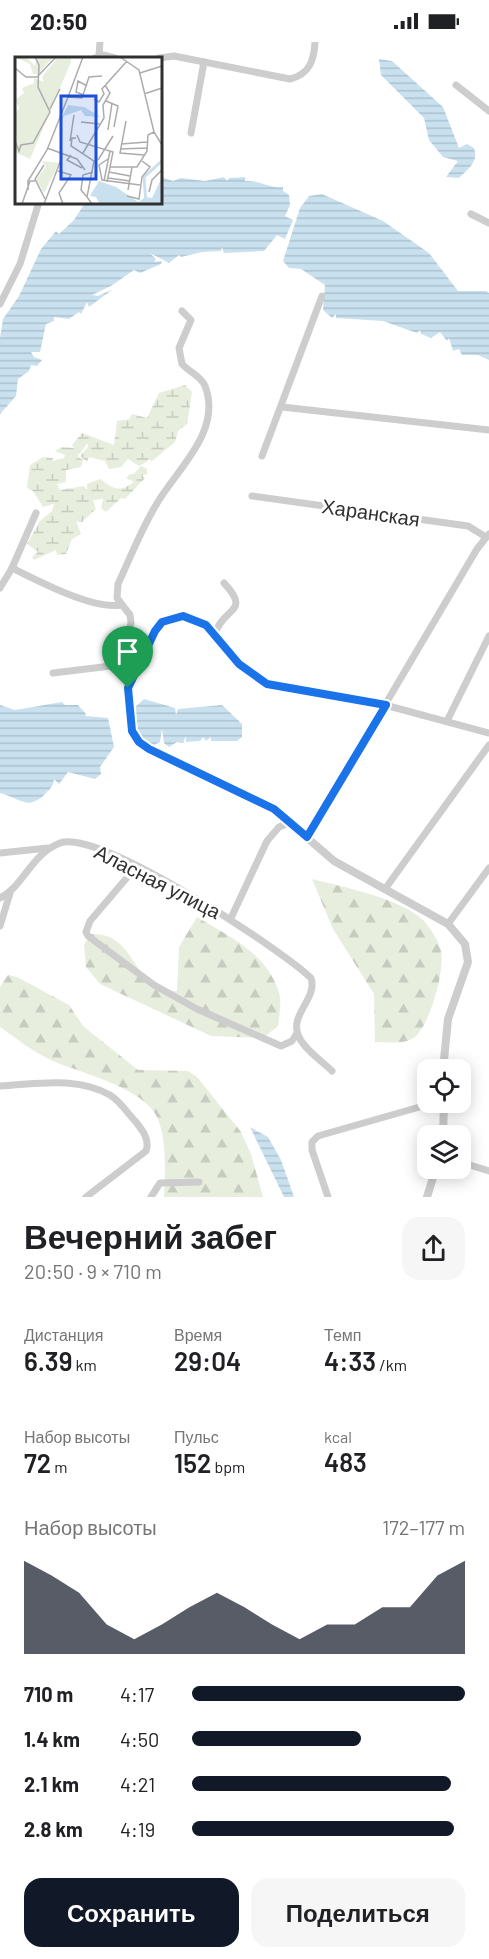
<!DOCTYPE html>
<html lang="ru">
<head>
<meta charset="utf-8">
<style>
	:root { --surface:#fff; --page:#f6f6f6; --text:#202124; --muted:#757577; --accent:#111827 }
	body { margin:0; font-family:Barlow,sans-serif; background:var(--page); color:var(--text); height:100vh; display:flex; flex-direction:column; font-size:22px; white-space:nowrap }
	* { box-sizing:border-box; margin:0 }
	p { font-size:20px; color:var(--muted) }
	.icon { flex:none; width:33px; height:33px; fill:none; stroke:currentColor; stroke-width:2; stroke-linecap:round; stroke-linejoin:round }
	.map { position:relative; height:1155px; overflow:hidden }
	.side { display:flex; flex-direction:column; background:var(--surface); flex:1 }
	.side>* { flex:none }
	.tools { position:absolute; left:417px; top:1017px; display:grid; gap:12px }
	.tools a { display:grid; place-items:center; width:54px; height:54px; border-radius:12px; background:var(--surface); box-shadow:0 3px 15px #0003; font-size:30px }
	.pin { position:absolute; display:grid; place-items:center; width:51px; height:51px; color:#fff; margin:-62px -26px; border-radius:50% 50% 50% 0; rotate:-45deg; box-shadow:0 0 6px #0007 }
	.pin .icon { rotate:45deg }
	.round { display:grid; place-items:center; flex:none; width:63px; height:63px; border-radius:18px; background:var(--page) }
	.head { display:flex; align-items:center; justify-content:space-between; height:102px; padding:0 24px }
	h1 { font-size:33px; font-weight:600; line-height:45px }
	.figures { display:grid; grid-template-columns:repeat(3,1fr); gap:9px; height:102px; padding:6px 24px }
	.figures div { display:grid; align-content:center }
	.figures b { font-size:26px; font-weight:600 }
	.figures small { font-size:16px; font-weight:400 }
	.figures p { font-size:16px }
	.chart { height:168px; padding:12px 24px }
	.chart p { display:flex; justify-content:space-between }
	.chart svg { width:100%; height:108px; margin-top:6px; fill:var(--accent); opacity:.7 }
	.cta { display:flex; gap:12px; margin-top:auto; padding:12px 24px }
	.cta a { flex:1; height:69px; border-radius:18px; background:var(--accent); color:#fff; font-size:24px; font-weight:600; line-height:69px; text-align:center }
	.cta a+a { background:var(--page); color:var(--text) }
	ul { padding:0 24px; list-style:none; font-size:20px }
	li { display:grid; grid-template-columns:96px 72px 1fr; align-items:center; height:45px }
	li i { height:15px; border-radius:8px; background:var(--accent) }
	.status { display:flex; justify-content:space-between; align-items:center; height:42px; padding:0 30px; background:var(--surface); direction:ltr }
	.status svg { height:16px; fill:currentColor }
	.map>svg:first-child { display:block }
	.forest { fill:url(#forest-firs) }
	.wetland { fill:url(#wetland-marsh) }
	.water { fill:url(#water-rules) }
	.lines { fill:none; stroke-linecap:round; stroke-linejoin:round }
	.minor { stroke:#cdcdcd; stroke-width:7 }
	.tertiary { stroke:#cdcdcd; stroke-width:8 }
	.route-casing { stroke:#fff; stroke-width:12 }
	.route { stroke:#1a73e8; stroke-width:8 }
	.labels { text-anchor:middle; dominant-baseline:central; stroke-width:6; stroke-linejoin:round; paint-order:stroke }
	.street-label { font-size:20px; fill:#303030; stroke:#fff }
	.inset-river { fill:none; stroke:#c9e1ef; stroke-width:3 }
	.inset-road { fill:none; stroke:#acacac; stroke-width:1.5 }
	.view { fill:#1d4ed8; fill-opacity:0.15; stroke:#1d4ed8; stroke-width:3 }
	.inset-edge { fill:none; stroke:#303030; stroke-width:3 }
</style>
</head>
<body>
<div class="status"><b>20:50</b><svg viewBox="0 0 49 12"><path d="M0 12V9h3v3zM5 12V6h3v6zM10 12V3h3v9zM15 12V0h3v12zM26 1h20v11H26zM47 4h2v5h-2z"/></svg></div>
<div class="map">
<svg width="489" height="1155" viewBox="0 0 489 1155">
	<defs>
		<pattern id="forest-firs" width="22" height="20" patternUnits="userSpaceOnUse" patternTransform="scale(1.5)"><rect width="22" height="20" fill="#e7eede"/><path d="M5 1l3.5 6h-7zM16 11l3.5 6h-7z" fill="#c6ccbf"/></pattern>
		<pattern id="wetland-marsh" width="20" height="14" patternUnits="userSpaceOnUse" patternTransform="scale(1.5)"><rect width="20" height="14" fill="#e7eede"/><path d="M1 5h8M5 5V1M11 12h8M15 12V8" fill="none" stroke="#c6ccbf"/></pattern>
		<pattern id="water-rules" width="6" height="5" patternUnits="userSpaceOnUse" patternTransform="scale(1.5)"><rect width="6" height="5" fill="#c9e1ef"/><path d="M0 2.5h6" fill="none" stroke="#adc1cd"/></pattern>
	</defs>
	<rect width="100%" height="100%" fill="#fff"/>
	<g class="forest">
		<path d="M312 837C343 845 400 856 423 878 429 884 437 897 440 905 447 925 430 982 415 995 405 1003 386 1000 375 1000L374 952 333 887Z"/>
		<path d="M197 875C230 895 267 911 279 951 282 960 279 974 278 984L263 996 211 994 100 942 86 925 84 903 90 892C138 889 130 949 177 949L179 905Z"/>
		<path d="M8 933 17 935 69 963 83 984 138 1028 188 1029 198 1036 241 1090 251 1112 263 1155H164C165 1130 167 1101 158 1077 145 1045 79 1031 51 1018 33 1010 16 996 0 985V945Z"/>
	</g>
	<path class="wetland" d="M185 343 192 350 187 382 178 389 175 400 152 419 148 417V419L139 424 128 417 121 425 109 427 105 419 89 415 87 420 80 414 88 405 87 401 80 412 77 411 79 413 77 414 83 418 81 425 66 428V440L57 442 60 448 84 444 87 448V442L100 437C114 447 119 451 134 440L126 436 130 432H134L141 424 147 427V432L142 433 145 436 125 457 121 456 106 470 101 466 103 457 93 458 96 467 82 480 76 479 81 492 72 497 66 512 57 513 56 508 34 518 32 515 38 510 27 502 40 479 52 469 54 462 43 465 33 449 27 446 30 423 43 415 53 416 52 419 64 416 65 413 55 409 62 405 74 406 72 403 82 391 114 403 117 379 129 377 132 372 147 376 159 351Z"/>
	<g class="water">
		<path d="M379 17 392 19 443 65 459 106 467 102 474 106C479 120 468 127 459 136L446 135 458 119 443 115 429 98 424 76 381 33Z"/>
		<path d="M161 135 173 139 181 136 205 139 224 135 227 139 229 136 245 135V139C259 138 270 147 283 145V149L289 153 290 163 285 174 293 178 285 197 277 193 264 209 224 211 222 205 221 209 202 210 181 215 179 213 169 221 150 211 156 217 154 220 162 219 161 222 140 231 134 228 111 244 92 253 98 254 113 247 89 265 87 260 81 272 79 270 69 277 54 275V279L46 282 40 310H31L34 315 42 318 37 324 31 323 29 329 18 337 16 354 0 372V296L3 277 19 254 41 207 56 189 59 192 74 178 85 161 160 160Z"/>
		<path d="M322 152 383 179 429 211 458 249H486L489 251V318L478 313H462L459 307 453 309 449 296 447 299 440 290 431 296 421 292 420 288 417 291 383 279 336 276V272L332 276 323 268 325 243 301 227 289 226 283 219 300 166 309 154Z"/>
		<path d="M144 657 175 666 176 673 178 667 222 663 242 682V695L237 699H211V695L206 699 203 695 200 699 186 700V694L183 701 177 700 169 705 164 701 162 687 160 700 152 704 138 693 133 667Z"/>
		<path d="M62 660 65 663H78L86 672 85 674 108 676 114 705 100 725 101 732 95 737 68 730 59 742 54 737C53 745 50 747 44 753 28 769 17 755 0 751V663L15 668Z"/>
		<path d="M250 1085 268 1095 281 1118 294 1155H284Z"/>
	</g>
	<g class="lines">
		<g class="minor">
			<path d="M99 13 100 0"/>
			<path d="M95 16 103 13 115 16"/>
			<path d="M159 16 174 14 290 37C310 32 314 18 315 0"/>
			<path d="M456 43 489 69"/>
			<path d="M191 91 204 20"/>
			<path d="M471 172 489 181"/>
			<path d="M0 262 20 222 39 160"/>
			<path d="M282 365 489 388"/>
			<path d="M262 414 322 254"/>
			<path d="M252 454 468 484 486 495"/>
			<path d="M12 526 36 471"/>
			<path d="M224 541C252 571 223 565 215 592 229 613 245 630 267 642L385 663 489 691"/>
			<path d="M0 546 12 526C38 539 93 568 121 563"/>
			<path d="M53 631 111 624 125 631"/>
			<path d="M128 646 123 612 131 581 130 573 117 556 118 542C130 516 141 488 156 463 175 429 223 390 205 344 201 334 189 330 182 322L179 306 191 278 182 269"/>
			<path d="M447 679 489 594"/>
			<path d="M132 689 128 646 144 609 162 581C183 570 199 577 215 592"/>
			<path d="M307 795 477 507 489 492"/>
			<path d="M0 811 48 806"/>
			<path d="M136 825 90 879 86 890 88 894 154 943 197 967 281 1004 292 999 297 991"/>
			<path d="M385 847 489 703"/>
			<path d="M0 856C23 845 31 812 60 801 99 787 278 905 311 936 318 957 288 973 299 995 305 1008 322 1019 332 1029"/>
			<path d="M231 876 267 799 279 785 291 780"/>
			<path d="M448 882 489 826"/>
			<path d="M0 884 10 851"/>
			<path d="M0 1044C36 1042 77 1034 110 1053 120 1059 128 1072 136 1080 143 1089 150 1098 146 1109L86 1155"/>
			<path d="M460 1120 489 1129"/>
			<path d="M151 1155 160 1141 199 1140"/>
			<path d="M328 1155 312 1108V1100L318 1094 437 1060"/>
		</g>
		<g class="tertiary">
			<path d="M132 689 139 701 149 707 274 767 334 819 448 882 465 902 468 920 448 977 443 1028"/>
			<path d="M443 1094 444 1060"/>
			<path d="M427 1155 436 1126"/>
		</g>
	</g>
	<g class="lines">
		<g class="route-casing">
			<path id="route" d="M183 574 206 583 239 622 267 642 386 663 307 795 274 767 149 707 139 700 132 689 128 646 155 589 162 580Z"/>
		</g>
		<use href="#route" class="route"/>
	</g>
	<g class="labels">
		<g class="street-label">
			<text transform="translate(371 470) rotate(8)">Харанская</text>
			<text transform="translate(158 839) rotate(27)">Аласная улица</text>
		</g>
	</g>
	<g transform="translate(15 15)">
		<rect width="147" height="147" fill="#fff"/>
		<path d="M0 0 12 1 20 9 22 0H38L23 17H18L15 7ZM27 104 44 106 29 136 21 123 31 109Z" fill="#e7eede"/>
		<path d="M43 0H56V5L15 102 2 96 0 91V57L4 51 0 43 9 36 7 31 19 26V21L29 25 27 20Z" fill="#e7eede"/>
		<path d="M53 48 69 50 86 60 70 59 66 53 49 59 44 67ZM147 120V147H85L81 140 75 139 84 124 101 130 123 145 131 140 137 141Z" fill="#c9e1ef"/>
		<path class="inset-river" d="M131 147 129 120 147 104"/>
		<path class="inset-road" d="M105 0 124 13 139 75 147 88M0 11 11 20H22L41 0M125 16 147 9M129 37 147 31M69 38 61 35 63 24 72 29M53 40 68 0M79 42 84 45 89 37 87 32 112 4M91 44 103 49 99 70M35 52 45 32M111 64 105 96 129 98M66 65 85 67M93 73 97 46M62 78 65 85 98 95 92 125M61 81H57L56 89 79 104 72 140 77 147M0 84 4 94 6 88 18 86 35 55 23 30 24 8 20 0M55 84 59 58M106 87 132 85M32 91 62 102 70 113M105 92 132 91M68 96 89 61 88 48 95 36 90 28M56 98 52 103 67 111M93 102 84 108 87 123 125 128M83 103 98 79M29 108 20 122 30 142M95 110H122L132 94 133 78 139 75M43 114 56 118 44 136 48 147M94 115 115 119M93 121 115 124M89 124 95 94M13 133V124L32 93 53 40 67 41 74 20 87 19M113 133 117 110M134 135 137 123 147 113M112 139 124 142 127 120 135 110 127 104M72 140 66 133 68 118 78 115M7 147 15 124H20M29 147 47 100"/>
		<path class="view" d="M46 39H81V122H46Z"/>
		<rect width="147" height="147" class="inset-edge"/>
	</g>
</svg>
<div class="tools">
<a><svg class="icon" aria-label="locate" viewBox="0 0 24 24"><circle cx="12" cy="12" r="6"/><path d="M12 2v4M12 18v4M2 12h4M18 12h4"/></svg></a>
<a><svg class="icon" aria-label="layers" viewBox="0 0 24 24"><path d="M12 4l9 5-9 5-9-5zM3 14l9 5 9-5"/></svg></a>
</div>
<div class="pin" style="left:128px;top:646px;background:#1e9e55"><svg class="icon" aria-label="arrive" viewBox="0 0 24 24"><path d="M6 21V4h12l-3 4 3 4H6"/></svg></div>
</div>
<section class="side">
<div class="head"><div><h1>Вечерний забег</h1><p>20:50 · 9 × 710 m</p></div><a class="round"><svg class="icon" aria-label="share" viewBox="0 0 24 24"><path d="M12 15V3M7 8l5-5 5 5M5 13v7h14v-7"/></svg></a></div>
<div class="figures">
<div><p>Дистанция</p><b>6.39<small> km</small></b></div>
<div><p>Время</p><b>29:04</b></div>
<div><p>Темп</p><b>4:33<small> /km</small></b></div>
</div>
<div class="figures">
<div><p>Набор высоты</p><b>72<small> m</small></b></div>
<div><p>Пульс</p><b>152<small> bpm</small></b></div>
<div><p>kcal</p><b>483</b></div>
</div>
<div class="chart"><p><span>Набор высоты</span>172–177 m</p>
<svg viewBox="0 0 160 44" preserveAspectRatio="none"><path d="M0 44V6L10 12L20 19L30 32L40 38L50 32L60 25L70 19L80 25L90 32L100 38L110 32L120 32L130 25L140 25L150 12L160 6V44z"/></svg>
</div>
<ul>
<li><b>710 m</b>4:17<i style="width:100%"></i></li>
<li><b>1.4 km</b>4:50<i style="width:62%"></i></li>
<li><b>2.1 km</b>4:21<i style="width:95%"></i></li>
<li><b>2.8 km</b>4:19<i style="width:96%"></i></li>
</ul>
<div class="cta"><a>Сохранить</a><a>Поделиться</a></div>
</section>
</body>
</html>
